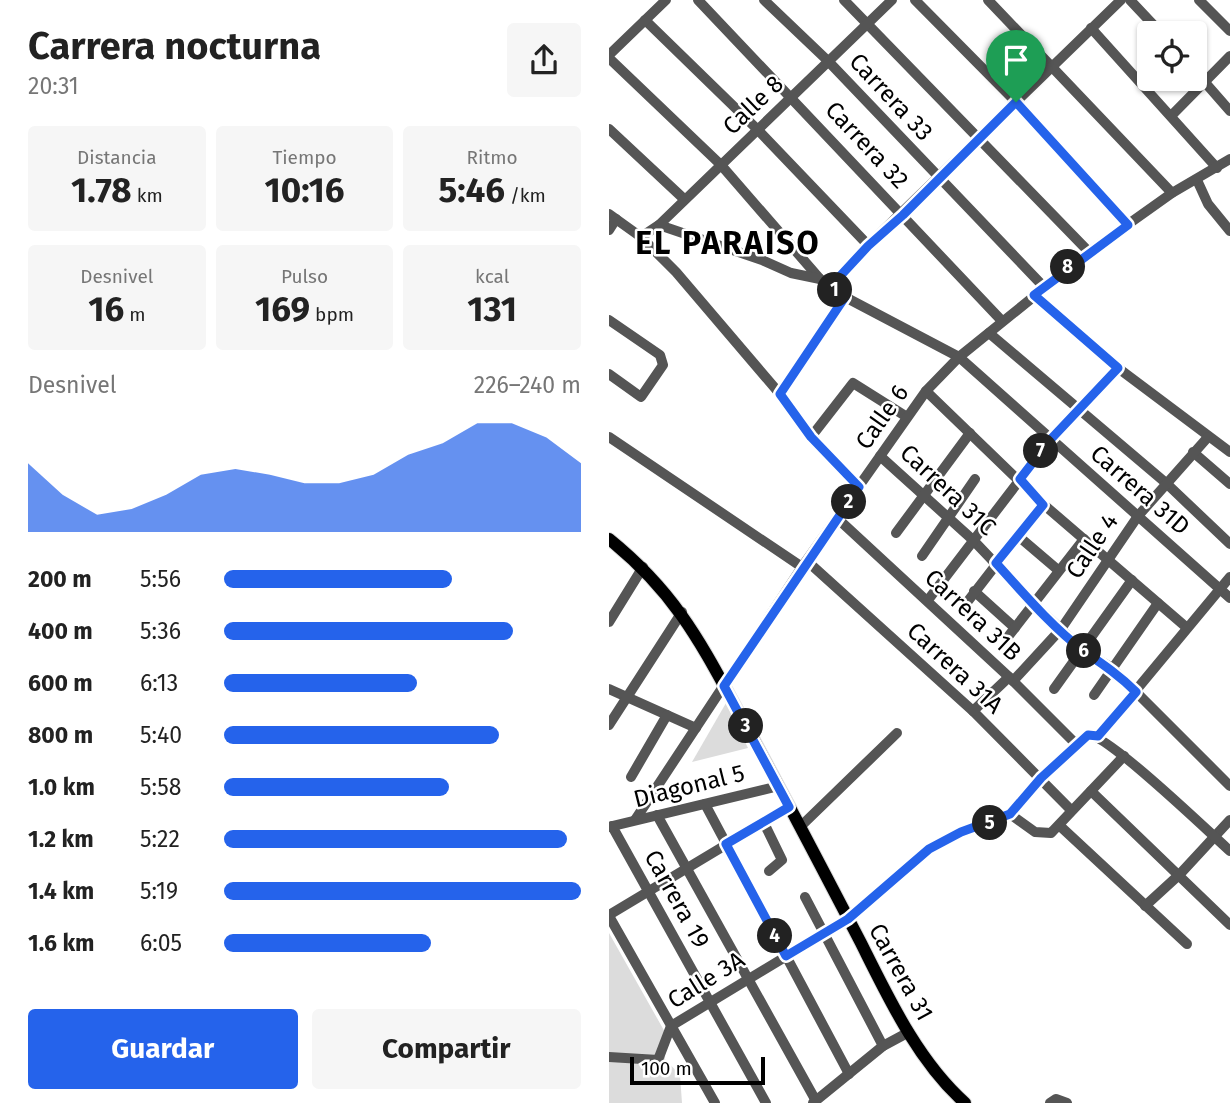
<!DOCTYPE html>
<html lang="es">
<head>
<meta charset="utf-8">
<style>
	:root { --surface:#fff; --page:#f6f6f6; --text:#222; --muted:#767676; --accent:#2563eb }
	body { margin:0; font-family:"Fira Sans",sans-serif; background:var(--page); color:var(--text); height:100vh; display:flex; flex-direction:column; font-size:26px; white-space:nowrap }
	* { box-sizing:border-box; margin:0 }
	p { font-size:23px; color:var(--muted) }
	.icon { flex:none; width:38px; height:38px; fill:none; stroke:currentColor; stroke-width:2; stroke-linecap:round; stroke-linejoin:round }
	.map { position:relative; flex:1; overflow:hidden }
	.sheet { display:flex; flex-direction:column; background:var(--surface); width:609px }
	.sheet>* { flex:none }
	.controls { position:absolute; left:528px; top:21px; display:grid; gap:14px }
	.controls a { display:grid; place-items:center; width:70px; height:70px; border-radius:7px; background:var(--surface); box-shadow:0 2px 5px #0004; font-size:35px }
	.scale { position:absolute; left:21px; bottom:18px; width:135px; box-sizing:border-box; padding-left:7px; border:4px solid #000; border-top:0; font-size:19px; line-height:24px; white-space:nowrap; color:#000; -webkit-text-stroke:5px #fff; paint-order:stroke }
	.pin { position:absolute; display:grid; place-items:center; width:60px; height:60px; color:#fff; margin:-72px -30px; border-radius:50% 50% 50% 0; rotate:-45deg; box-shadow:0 0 7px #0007 }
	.pin .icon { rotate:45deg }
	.km { position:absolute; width:35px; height:35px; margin:-18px; border-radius:50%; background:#222; color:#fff; font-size:19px; line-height:35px; text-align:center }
	.round { display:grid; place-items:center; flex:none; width:74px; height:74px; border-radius:7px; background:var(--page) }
	.summary { display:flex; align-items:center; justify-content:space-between; height:119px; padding:0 28px }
	h1 { font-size:38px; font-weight:700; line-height:52px }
	.figures { display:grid; grid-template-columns:repeat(3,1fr); gap:10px; height:119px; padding:7px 28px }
	.figures div { display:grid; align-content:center; border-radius:7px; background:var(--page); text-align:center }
	.figures b { font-size:35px; font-weight:700 }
	.figures small { font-size:19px; font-weight:400 }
	.figures p { font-size:19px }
	.chart { height:196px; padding:14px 28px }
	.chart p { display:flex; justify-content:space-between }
	.chart svg { width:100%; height:126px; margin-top:7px; fill:var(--accent); opacity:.7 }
	.primary-button { display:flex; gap:14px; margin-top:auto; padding:14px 28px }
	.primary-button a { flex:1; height:80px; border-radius:7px; background:var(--accent); color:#fff; font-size:28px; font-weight:700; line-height:80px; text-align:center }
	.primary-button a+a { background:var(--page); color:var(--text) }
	ul { padding:0 28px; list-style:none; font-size:23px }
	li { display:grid; grid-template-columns:112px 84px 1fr; align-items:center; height:52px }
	li i { height:18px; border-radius:9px; background:var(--accent) }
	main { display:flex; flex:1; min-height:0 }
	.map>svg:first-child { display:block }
	.green { fill:#dcdcdc }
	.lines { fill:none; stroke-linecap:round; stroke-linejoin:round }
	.major-casing { stroke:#dbdbdb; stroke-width:14 }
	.minor { stroke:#555; stroke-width:10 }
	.major { stroke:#000; stroke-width:12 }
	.route-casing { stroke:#fff; stroke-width:14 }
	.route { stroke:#2563eb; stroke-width:9 }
	.labels { text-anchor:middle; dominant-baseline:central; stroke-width:5; stroke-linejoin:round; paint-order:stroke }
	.street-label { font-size:24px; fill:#000; stroke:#fff }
	.district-label { font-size:32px; font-weight:bold; letter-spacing:2px; fill:#000; stroke:#fff }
</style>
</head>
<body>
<main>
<section class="sheet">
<div class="summary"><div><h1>Carrera nocturna</h1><p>20:31</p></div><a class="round"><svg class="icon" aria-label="share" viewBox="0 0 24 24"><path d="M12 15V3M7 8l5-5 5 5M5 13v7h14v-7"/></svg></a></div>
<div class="figures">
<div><p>Distancia</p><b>1.78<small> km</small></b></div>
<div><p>Tiempo</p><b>10:16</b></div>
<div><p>Ritmo</p><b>5:46<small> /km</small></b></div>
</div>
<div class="figures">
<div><p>Desnivel</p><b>16<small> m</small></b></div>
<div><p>Pulso</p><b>169<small> bpm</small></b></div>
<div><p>kcal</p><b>131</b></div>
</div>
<div class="chart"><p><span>Desnivel</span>226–240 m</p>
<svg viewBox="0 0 160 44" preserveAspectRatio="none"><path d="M0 44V20L10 31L20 38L30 36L40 31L50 24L60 22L70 24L80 27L90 27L100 24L110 17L120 13L130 6L140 6L150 11L160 20V44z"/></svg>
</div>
<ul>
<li><b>200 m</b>5:56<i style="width:64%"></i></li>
<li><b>400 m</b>5:36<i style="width:81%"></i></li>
<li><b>600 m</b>6:13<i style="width:54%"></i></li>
<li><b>800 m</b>5:40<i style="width:77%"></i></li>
<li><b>1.0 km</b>5:58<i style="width:63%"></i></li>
<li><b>1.2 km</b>5:22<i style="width:96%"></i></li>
<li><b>1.4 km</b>5:19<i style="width:100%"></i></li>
<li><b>1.6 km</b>6:05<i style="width:58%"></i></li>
</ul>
<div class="primary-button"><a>Guardar</a><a>Compartir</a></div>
</section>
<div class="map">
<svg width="621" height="1103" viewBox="0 0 621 1103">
	<rect width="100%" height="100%" fill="#fff"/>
	<g class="green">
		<path d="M117 703 139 748 83 762Z"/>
		<path d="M0 933 57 1034 56 1059 71 1075 73 1103H0Z"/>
	</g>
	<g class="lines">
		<g class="major-casing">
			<path id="major" d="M0 539C73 598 96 652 140 731 178 801 215 872 252 943 280 999 309 1061 356 1103"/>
		</g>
		<g class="minor">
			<path d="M89 0 393 321"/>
			<path d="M155 0 219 61 434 286"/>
			<path d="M235 0 480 252"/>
			<path d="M306 0 407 102 519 225"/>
			<path d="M379 0 563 193"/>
			<path d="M521 0 552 33"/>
			<path d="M590 0 621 31"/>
			<path d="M36 20 149 130 259 245"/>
			<path d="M482 28 608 168"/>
			<path d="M0 55 57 0"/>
			<path d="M0 58 112 165 211 279"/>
			<path d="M586 71 621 111"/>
			<path d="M562 116 621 56"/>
			<path d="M0 129 75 199"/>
			<path d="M588 180 599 204 621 231"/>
			<path d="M0 214 32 237 67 272 171 394 202 437 250 487"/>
			<path d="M50 225 153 260 182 273 211 279 236 297 350 357 621 598"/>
			<path d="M0 230 7 219"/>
			<path d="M32 237 50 225 283 0"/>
			<path d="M221 287 259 245 512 0"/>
			<path d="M425 295 509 368 621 452"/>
			<path d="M0 320 51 355 54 365 32 397 0 374"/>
			<path d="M380 333 557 483 621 544"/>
			<path d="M317 391 434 504 577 627"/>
			<path d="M171 394 236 297"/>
			<path d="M0 437 193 567"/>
			<path d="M202 437 244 383 298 417"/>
			<path d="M584 452 621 484"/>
			<path d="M271 456 364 540 426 605 475 651 503 668 621 786"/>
			<path d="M228 518 400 677 468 745"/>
			<path d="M287 533 361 433"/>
			<path d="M408 535 449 570"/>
			<path d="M313 556 366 479"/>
			<path d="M198 561 364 711 462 810"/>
			<path d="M365 591 406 628"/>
			<path d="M319 600 442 439 509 368"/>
			<path d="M359 601 434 504"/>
			<path d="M0 622 34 567"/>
			<path d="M398 638 475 539"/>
			<path d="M404 681 452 629 529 516 599 437"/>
			<path d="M0 689 87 728"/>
			<path d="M445 689 523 580"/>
			<path d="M485 695 549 603"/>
			<path d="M364 711 400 677"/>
			<path d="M0 725 73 612"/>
			<path d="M489 736 621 577"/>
			<path d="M22 777 58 715"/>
			<path d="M482 791 621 925"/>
			<path d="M96 804 240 1074"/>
			<path d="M401 814 426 832 442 833 515 756"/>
			<path d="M48 815 207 1101"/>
			<path d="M26 820 193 567 317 391 350 357 480 252 563 193 621 159"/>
			<path d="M154 821 173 860 160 871"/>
			<path d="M3 826 157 1103"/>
			<path d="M451 826 578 944"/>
			<path d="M0 827 170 786"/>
			<path d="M191 827 288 733"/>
			<path d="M196 897 274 1046"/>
			<path d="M536 906 571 874 621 820"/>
			<path d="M0 915 180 807"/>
			<path d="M0 916 106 1103"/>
			<path d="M0 1057 49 1060 62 1026 239 919 320 849 352 832 401 814 432 778 479 735C496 732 601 833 621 851"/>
			<path d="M204 1103 274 1046 300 1032"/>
			<path d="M441 1103 447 1099 458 1103"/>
		</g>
		<use href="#major" class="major"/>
	</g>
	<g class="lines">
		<g class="route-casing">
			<path id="route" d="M407 102 519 225 425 295 509 368 442 439 411 479 434 505 387 563C415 594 443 627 476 652 495 665 511 676 527 692L489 736 479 735 432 778 401 814 352 832 320 849 239 919 177 956 117 844 180 807 115 686 250 487 202 437 171 394 236 297 221 287 259 246 294 215Z"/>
		</g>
		<use href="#route" class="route"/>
	</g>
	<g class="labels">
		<g class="street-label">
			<text transform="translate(282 97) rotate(47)">Carrera 33</text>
			<text transform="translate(144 105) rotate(-44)">Calle 8</text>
			<text transform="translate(258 145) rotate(47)">Carrera 32</text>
			<text transform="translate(273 417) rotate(-55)">Calle 6</text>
			<text transform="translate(339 490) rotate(43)">Carrera 31C</text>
			<text transform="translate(531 490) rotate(41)">Carrera 31D</text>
			<text transform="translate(483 546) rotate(-56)">Calle 4</text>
			<text transform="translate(364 615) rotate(43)">Carrera 31B</text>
			<text transform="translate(346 668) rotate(43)">Carrera 31A</text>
			<text transform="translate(80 786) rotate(-14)">Diagonal 5</text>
			<text transform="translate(68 899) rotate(61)">Carrera 19</text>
			<text transform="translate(292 972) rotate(61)">Carrera 31</text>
			<text transform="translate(97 980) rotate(-32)">Calle 3A</text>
		</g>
		<g class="district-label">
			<text x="119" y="243">EL PARAISO</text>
		</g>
	</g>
</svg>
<div class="controls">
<a><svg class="icon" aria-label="locate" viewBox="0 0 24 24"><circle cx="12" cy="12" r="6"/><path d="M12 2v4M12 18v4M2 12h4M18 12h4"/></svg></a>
</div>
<div class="scale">100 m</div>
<div class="pin" style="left:407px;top:102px;background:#1e9e55"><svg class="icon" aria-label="arrive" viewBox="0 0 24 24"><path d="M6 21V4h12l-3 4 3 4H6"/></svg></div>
<b class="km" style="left:226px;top:290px">1</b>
<b class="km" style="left:240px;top:502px">2</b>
<b class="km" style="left:137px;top:726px">3</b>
<b class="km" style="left:166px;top:936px">4</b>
<b class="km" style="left:381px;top:823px">5</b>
<b class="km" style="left:475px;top:651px">6</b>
<b class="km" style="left:432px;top:451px">7</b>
<b class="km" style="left:459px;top:267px">8</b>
</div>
</main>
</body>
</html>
